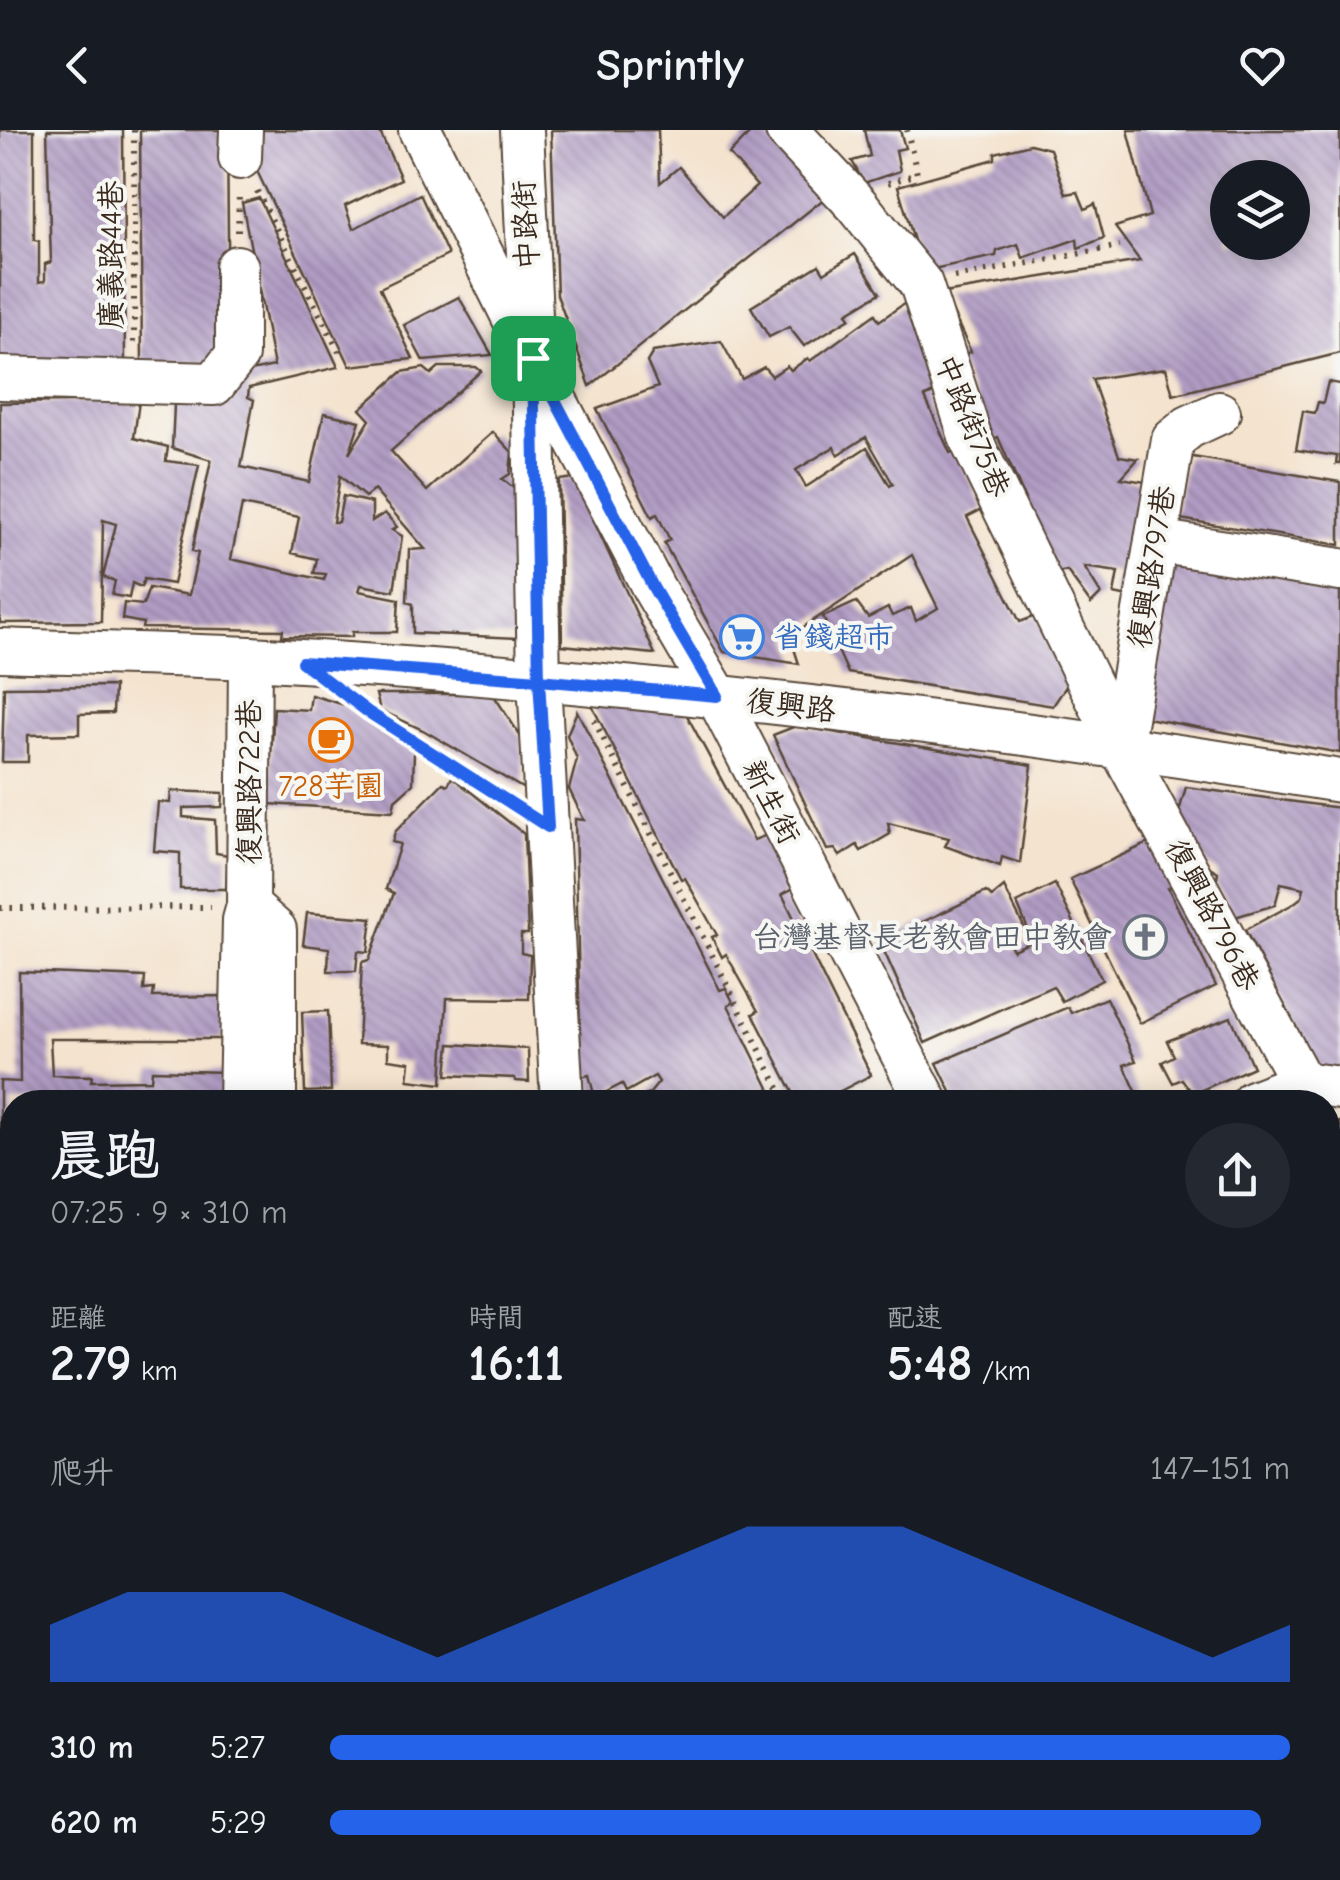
<!DOCTYPE html>
<html lang="zh-TW">
<head>
<meta charset="utf-8">
<style>
	:root { --surface:#171b24; --page:#242831; --text:#f1f3f6; --muted:#9ea1a6; --accent:#2563eb }
	body { margin:0; font-family:"Comic Neue","LXGW WenKai TC",sans-serif; background:var(--page); color:var(--text); height:100vh; display:flex; flex-direction:column; font-size:38px; white-space:nowrap }
	* { box-sizing:border-box; margin:0 }
	p { font-size:32px; color:var(--muted) }
	.icon { flex:none; width:55px; height:55px; fill:none; stroke:currentColor; stroke-width:2; stroke-linecap:round; stroke-linejoin:round }
	.map { position:relative; flex:1; overflow:hidden }
	.details { position:absolute; left:0px; top:960px; width:1340px; height:790px; display:flex; flex-direction:column; background:var(--surface); border-radius:40px 40px 0 0; box-shadow:0 5px 25px #0003 }
	.details>* { flex:none }
	.fabs { position:absolute; left:1210px; top:30px; display:grid; gap:20px }
	.fabs a { display:grid; place-items:center; width:100px; height:100px; border-radius:50%; background:var(--surface); box-shadow:0 5px 25px #0003; font-size:50px }
	.pin { position:absolute; display:grid; place-items:center; width:85px; height:85px; color:#fff; margin:-42px; border-radius:20px; box-shadow:0 5px 15px #0006 }
	.round { display:grid; place-items:center; flex:none; width:105px; height:105px; border-radius:52px; background:var(--page) }
	.head { display:flex; align-items:center; justify-content:space-between; height:170px; padding:0 50px }
	h1 { font-size:55px; font-weight:800; line-height:75px }
	.stats { display:grid; grid-template-columns:repeat(3,1fr); gap:15px; height:170px; padding:10px 50px }
	.stats div { display:grid; align-content:center }
	.stats b { font-size:50px; font-weight:800 }
	.stats small { font-size:28px; font-weight:400 }
	.stats p { font-size:28px }
	.chart { height:280px; padding:20px 50px }
	.chart p { display:flex; justify-content:space-between }
	.chart svg { width:100%; height:180px; margin-top:10px; fill:var(--accent); opacity:.7 }
	ul { padding:0 50px; list-style:none; font-size:32px }
	li { display:grid; grid-template-columns:160px 120px 1fr; align-items:center; height:75px }
	li i { height:25px; border-radius:12px; background:var(--accent) }
	header { display:flex; justify-content:space-between; align-items:center; height:130px; padding:0 50px; background:var(--surface); font-size:45px; font-weight:800 }
	.map>svg:first-child { display:block }
	.building { fill:url(#building-back-hatch); fill-rule:evenodd }
	.lines { fill:none; stroke-linecap:round; stroke-linejoin:round }
	.minor-casing { stroke:#574638; stroke-width:46 }
	.path { stroke:#574638; stroke-width:6; stroke-dasharray:2.5 8; stroke-linecap:butt }
	.minor { stroke:#fff; stroke-width:42 }
	.route-casing { stroke:#fff; stroke-width:20 }
	.route { stroke:#2563eb; stroke-width:12 }
	.labels { text-anchor:middle; dominant-baseline:central; stroke-width:8; stroke-linejoin:round; paint-order:stroke }
	.street-label { font-size:30px; fill:#3b2a1e; stroke:#f6f6f2 }
	.shop-label { font-size:30px; fill:#366cbe; stroke:#f6f6f2; text-anchor:start }
	.food-label { font-size:30px; fill:#c56008; stroke:#f6f6f2 }
	.worship-label { font-size:30px; fill:#5b616d; stroke:#f6f6f2; text-anchor:end }
</style>
</head>
<body>
<header><svg class="icon" aria-label="back" viewBox="0 0 24 24"><path d="M15 5l-7 7 7 7"/></svg>Sprintly<svg class="icon" aria-label="heart" viewBox="0 0 24 24"><path d="M12 20l-8-8c-3-5 5-10 8-4 3-6 11-1 8 4z"/></svg></header>
<div class="map">
<svg width="1340" height="1750" viewBox="0 0 1340 1750">
	<defs>
		<pattern id="building-back-hatch" width="6" height="6" patternUnits="userSpaceOnUse" patternTransform="scale(2.5)"><rect width="6" height="6" fill="#b19cc4"/><path d="M-1 5l2 2M0 0l6 6M5-1l2 2" fill="none" stroke="#917f9f"/></pattern>
	</defs>
	<rect width="100%" height="100%" fill="#f6f6f2"/>
	<filter id="ink" filterUnits="userSpaceOnUse"><feTurbulence type="fractalNoise" baseFrequency=".01" numOctaves="2"/><feDisplacementMap in="SourceGraphic" scale="20" xChannelSelector="R" yChannelSelector="G"/><feConvolveMatrix kernelMatrix="1 2 1 2 8 2 1 2 1" color-interpolation-filters="sRGB"/></filter>
	<filter id="wash" filterUnits="userSpaceOnUse"><feTurbulence type="fractalNoise" baseFrequency=".0048" numOctaves="4" result="noise"/><feDisplacementMap in="SourceGraphic" scale="40" xChannelSelector="R" yChannelSelector="G"/><feGaussianBlur stdDeviation="2.25" result="paint"/><feColorMatrix in="noise" values="0 0 0 0 0 0 0 0 0 0 0 0 0 0 0 0 0 1.4 0 .05"/><feComposite in="paint" operator="in"/></filter>
	<g filter="url(#wash)">
		<rect width="100%" height="100%" fill="#f4e3ce"/>
		<g id="blocks">
			<g class="building">
				<path d="M0 0H34V110L39 111V152L45 151V134L51 132 47 0H123L125 234 0 235Z"/>
				<path d="M140 0H227L229 209 211 233 142 235Z"/>
				<path d="M255 0H379L401 49 345 76 353 99 420 64 448 125 380 158 413 229 350 236 257 41Z"/>
				<path d="M551 0H658L660 53 679 37 723 87 757 56 729 24 753 0H763L803 45 830 64 590 256 557 165Z"/>
				<path d="M864 0H900L905 18 896 20 900 41 864 53 852 31 870 26Z"/>
				<path d="M1128 0H1340V223L1173 265 1166 238 1092 249 1119 326 1138 329 1121 348 1151 353 1128 467 1114 464 1118 442 1084 437 1101 464 1091 474 1067 441 1052 444 1016 375 1025 369 998 307 992 309 956 226 971 222 944 163 1140 131 1115 97 1150 86ZM1228 48H1292V112H1228Z"/>
				<path d="M1030 14 1050 19 1066 64 1078 62 1085 79 1095 74 1104 108 1078 118 1077 109 1023 128 1018 114 997 121 996 126 923 141 898 56 995 29V23Z"/>
				<path d="M259 68 338 237 249 258 248 267 254 270 241 337 309 352 324 283 360 291 349 324 370 290 360 279 402 242 424 238 431 244 439 237H476L481 241 391 321 427 361 493 302 512 322 510 344 502 349 515 359 517 508 413 503V474L407 472 409 420 425 419 374 360 365 367 340 346 333 392H338L343 366 372 373V391L385 383 397 397 392 400 402 406 394 461 361 455 359 461 399 469 397 502H352V507L282 506 283 500 142 498 143 493 122 489 124 473 143 475 149 458 189 465 198 423 192 421 211 330 172 318 174 275 227 265 237 244 274 236 242 73ZM242 375 299 387 292 423 317 429 314 443 326 444 324 450 231 429Z"/>
				<path d="M855 124 880 163 847 183 850 188 804 216 789 197 769 207 751 177 819 135 824 143Z"/>
				<path d="M459 167 492 225 423 231 404 195Z"/>
				<path d="M911 169 923 191 912 197 937 261 925 267 950 323 956 321 983 379 967 387 1020 492 1038 485 1069 552 1053 576 848 543 823 487 856 472 868 488 888 478 892 486 911 478 916 491 938 478 912 425 790 506 799 534 724 522 664 413 670 410 657 384 652 387 597 279 658 257 647 232 653 222 721 211 742 249 764 237 772 246 787 236 791 240 808 228 810 231 875 184 879 191ZM866 307 893 354 890 356 867 317 806 357 796 340 834 317 838 325Z"/>
				<path d="M1328 252 1340 254V334H1336L1337 326 1296 320 1303 281 1315 283 1318 272 1323 273Z"/>
				<path d="M139 271 134 308 168 317 166 331 199 335 173 454 144 449 141 457 132 453 129 468 112 465 115 451 103 447 116 394 103 390 101 492 0 493V273Z"/>
				<path d="M1187 326 1340 352V415L1174 388Z"/>
				<path d="M574 348 655 524 562 515 559 350Z"/>
				<path d="M1167 421 1340 451V623L1141 587Z"/>
				<path d="M114 556 113 583 79 584V604L28 605V632H2L4 557Z"/>
				<path d="M376 564H493L521 607 524 659 423 600 380 580Z"/>
				<path d="M311 565 348 576 414 621 413 654 395 670 393 681 268 674 274 578 309 580Z"/>
				<path d="M588 568 684 580 754 710 767 705 792 759 782 764 871 945 819 972H798L753 884 758 881 726 824 722 827 712 807 717 805 685 748 681 749Z"/>
				<path d="M577 581 720 860 726 858 733 872 728 875 775 970 770 972H632L650 963 659 952 655 946 626 962 622 954 595 968 589 945 581 947 575 689 584 690 569 659 577 629 567 605Z"/>
				<path d="M796 596 1032 635 1020 733 1002 727 1000 736 945 716 949 708 888 693 890 704 861 721 857 715 840 726 835 719 827 720 773 605Z"/>
				<path d="M452 647 524 704 528 804H521V823L530 825 529 869 447 868 442 954 408 950 410 932 388 929V915L358 914 362 832 369 830 394 763 386 759 400 714 392 712 395 702 443 653 448 655Z"/>
				<path d="M1186 657 1340 678V943L1317 937 1245 800 1293 774 1302 767 1304 758 1281 753 1275 775 1235 787 1216 754 1218 742 1208 736 1177 689Z"/>
				<path d="M171 661 223 663 222 677 183 678V687L215 690 216 723 228 725 226 759H180V723L154 721 158 672 170 673Z"/>
				<path d="M1155 710 1178 755 1168 758 1216 856 1140 893 1070 749Z"/>
				<path d="M1055 754 1102 850 1062 871 1053 856 925 913 880 812 986 762 992 767 1004 757 1025 799 1007 807 1013 820 1033 811 1017 773Z"/>
				<path d="M307 783 372 788 368 822 358 821 356 841H328L329 818 303 815Z"/>
				<path d="M19 842 145 847 144 860 154 859 153 867 225 866 222 909H50L52 945 92 946 91 951 151 950 152 940 226 942 225 972H12V1002H0V951L20 952Z"/>
				<path d="M1106 868 1136 931 1124 935 1141 972H956L937 933 1068 877 1071 883Z"/>
				<path d="M328 881 331 961 305 962 302 882Z"/>
				<path d="M1231 887 1253 937 1193 964 1182 949 1173 953 1162 932 1174 926 1167 911Z"/>
				<path d="M450 914 528 919 529 952 516 951 515 948 447 945Z"/>
				<path d="M1340 992V1250L1328 1248V993Z"/>
				<path d="M1328 1280 1340 1282V1455L1330 1516Z"/>
				<rect x="0" y="1360" width="12" height="24"/>
				<path d="M12 1460V1662L0 1628V1464Z"/>
				<path d="M86 1738H390L393 1748 62 1750 64 1745Z"/>
				<path d="M678 1738H788L774 1750H662Z"/>
				<path d="M859 1738H957L968 1750H870Z"/>
				<path d="M994 1738H1017L1004 1750Z"/>
				<path d="M1024 1738H1212L1198 1750H1009Z"/>
			</g>
		</g>
	</g>
	<g filter="url(#ink)">
		<use href="#blocks" fill-opacity="0" stroke="#574638" stroke-width="2.5"/>
		<g class="lines">
			<g class="minor-casing">
				<g id="minor">
					<path d="M420 0 533 227 654 459 717 566 927 972"/>
					<path d="M522 0 533 227 539 550 562 972"/>
					<path d="M787 0 857 75 921 154 972 312 1121 618 1302 953"/>
					<path d="M240 28 241 0"/>
					<path d="M0 248 214 254 237 225V137"/>
					<path d="M1156 411 1340 440"/>
					<path d="M0 520C83 523 167 524 250 528 614 548 980 593 1340 651"/>
					<path d="M1121 618 1173 310 1189 297 1219 283"/>
					<path d="M248 776 275 800V972"/>
					<path d="M240 972 244 790 248 776 250 528"/>
					<path d="M1253 972 1302 953 1340 958"/>
					<path d="M1328 1266 1340 1268"/>
					<path d="M0 1299 12 1298"/>
					<path d="M1328 1668 1333 1660 1340 1616"/>
					<path d="M0 1729 9 1750"/>
					<path d="M822 1738 833 1750"/>
					<path d="M1301 1738 1307 1750"/>
					<path d="M466 1750 520 1738"/>
					<path d="M1260 1750 1274 1738"/>
				</g>
			</g>
			<g class="path">
				<path d="M134 0V214"/>
				<path d="M888 53 917 44 907 0"/>
				<path d="M257 61 339 222"/>
				<path d="M238 102 239 65"/>
				<path d="M954 147 1120 116"/>
				<path d="M355 572 508 671"/>
				<path d="M594 590 786 972"/>
				<path d="M0 778 211 777"/>
				<path d="M0 1024H12"/>
			</g>
			<use href="#minor" class="minor"/>
		</g>
	</g>
	<g class="lines" filter="url(#ink)">
		<g class="route-casing">
			<path id="route" d="M533 228 539 550 302 532 368 582 548 697 539 550 717 566 654 459 533 228"/>
		</g>
		<use href="#route" class="route"/>
	</g>
	<defs>
		<g id="supermarket-ring" transform="scale(2.25)"><circle r="9.5" fill="#f6f6f2" stroke="#3f7fe0" stroke-width="1.5"/><path d="M-6-5.5h2.5l.6 2H6L4.5 2H-2.5L-4.4-4H-6ZM-1.5 3.2a1.3 1.3 0 1 0 .1 0ZM3 3.2a1.3 1.3 0 1 0 .1 0Z" fill="#3f7fe0"/></g>
		<g id="cafe-ring" transform="scale(2.25)"><circle r="9.5" fill="#f6f6f2" stroke="#e8710a" stroke-width="1.5"/><path d="M-5.5-4.5H6V0H3Q3 3.5 0 3.5H-2.5Q-5.5 3.5-5.5 0ZM3-3.2v2h1.7v-2ZM-6 4.5H4V6H-6Z" fill="#e8710a"/></g>
		<g id="church-ring" transform="scale(2.25)"><circle r="9.5" fill="#f6f6f2" stroke="#6b7280" stroke-width="1.5"/><path d="M-1.2-6h2.4v3.5h3.3v2.4h-3.3V6h-2.4V-.1h-3.3v-2.4h3.3Z" fill="#6b7280"/></g>
	</defs>
	<g fill-rule="evenodd">
		<use href="#supermarket-ring" x="742" y="507"/>
		<use href="#cafe-ring" x="331" y="610"/>
		<use href="#church-ring" x="1145" y="807"/>
	</g>
	<g class="labels">
		<g class="street-label">
			<text transform="translate(526 95) rotate(-93)">中路街</text>
			<text transform="translate(111 125) rotate(-90)">廣義路44巷</text>
			<text transform="translate(972 296) rotate(68)">中路街75巷</text>
			<text transform="translate(1152 437) rotate(-81)">復興路797巷</text>
			<text transform="translate(791 576) rotate(7)">復興路</text>
			<text transform="translate(249 652) rotate(-90)">復興路722巷</text>
			<text transform="translate(771 672) rotate(63)">新生街</text>
			<text transform="translate(1212 785) rotate(62)">復興路796巷</text>
		</g>
		<g class="shop-label">
			<text x="774" y="507">省錢超市</text>
		</g>
		<g class="food-label">
			<text x="331" y="656">728芋園</text>
		</g>
		<g class="worship-label">
			<text x="1112" y="807">台灣基督長老教會田中教會</text>
		</g>
	</g>
</svg>
<div class="fabs">
<a><svg class="icon" aria-label="layers" viewBox="0 0 24 24"><path d="M12 4l9 5-9 5-9-5zM3 14l9 5 9-5"/></svg></a>
</div>
<div class="pin" style="left:533px;top:228px;background:#1e9e55"><svg class="icon" aria-label="arrive" viewBox="0 0 24 24"><path d="M6 21V4h12l-3 4 3 4H6"/></svg></div>
<section class="details">
<div class="head"><div><h1>晨跑</h1><p>07:25 · 9 × 310 m</p></div><a class="round"><svg class="icon" aria-label="share" viewBox="0 0 24 24"><path d="M12 15V3M7 8l5-5 5 5M5 13v7h14v-7"/></svg></a></div>
<div class="stats">
<div><p>距離</p><b>2.79<small> km</small></b></div>
<div><p>時間</p><b>16:11</b></div>
<div><p>配速</p><b>5:48<small> /km</small></b></div>
</div>
<div class="chart"><p><span>爬升</span>147–151 m</p>
<svg viewBox="0 0 160 44" preserveAspectRatio="none"><path d="M0 44V30L10 22L20 22L30 22L40 30L50 38L60 30L70 22L80 14L90 6L100 6L110 6L120 14L130 22L140 30L150 38L160 30V44z"/></svg>
</div>
<ul>
<li><b>310 m</b>5:27<i style="width:100%"></i></li>
<li><b>620 m</b>5:29<i style="width:97%"></i></li>
</ul>
</section>
</div>
</body>
</html>
